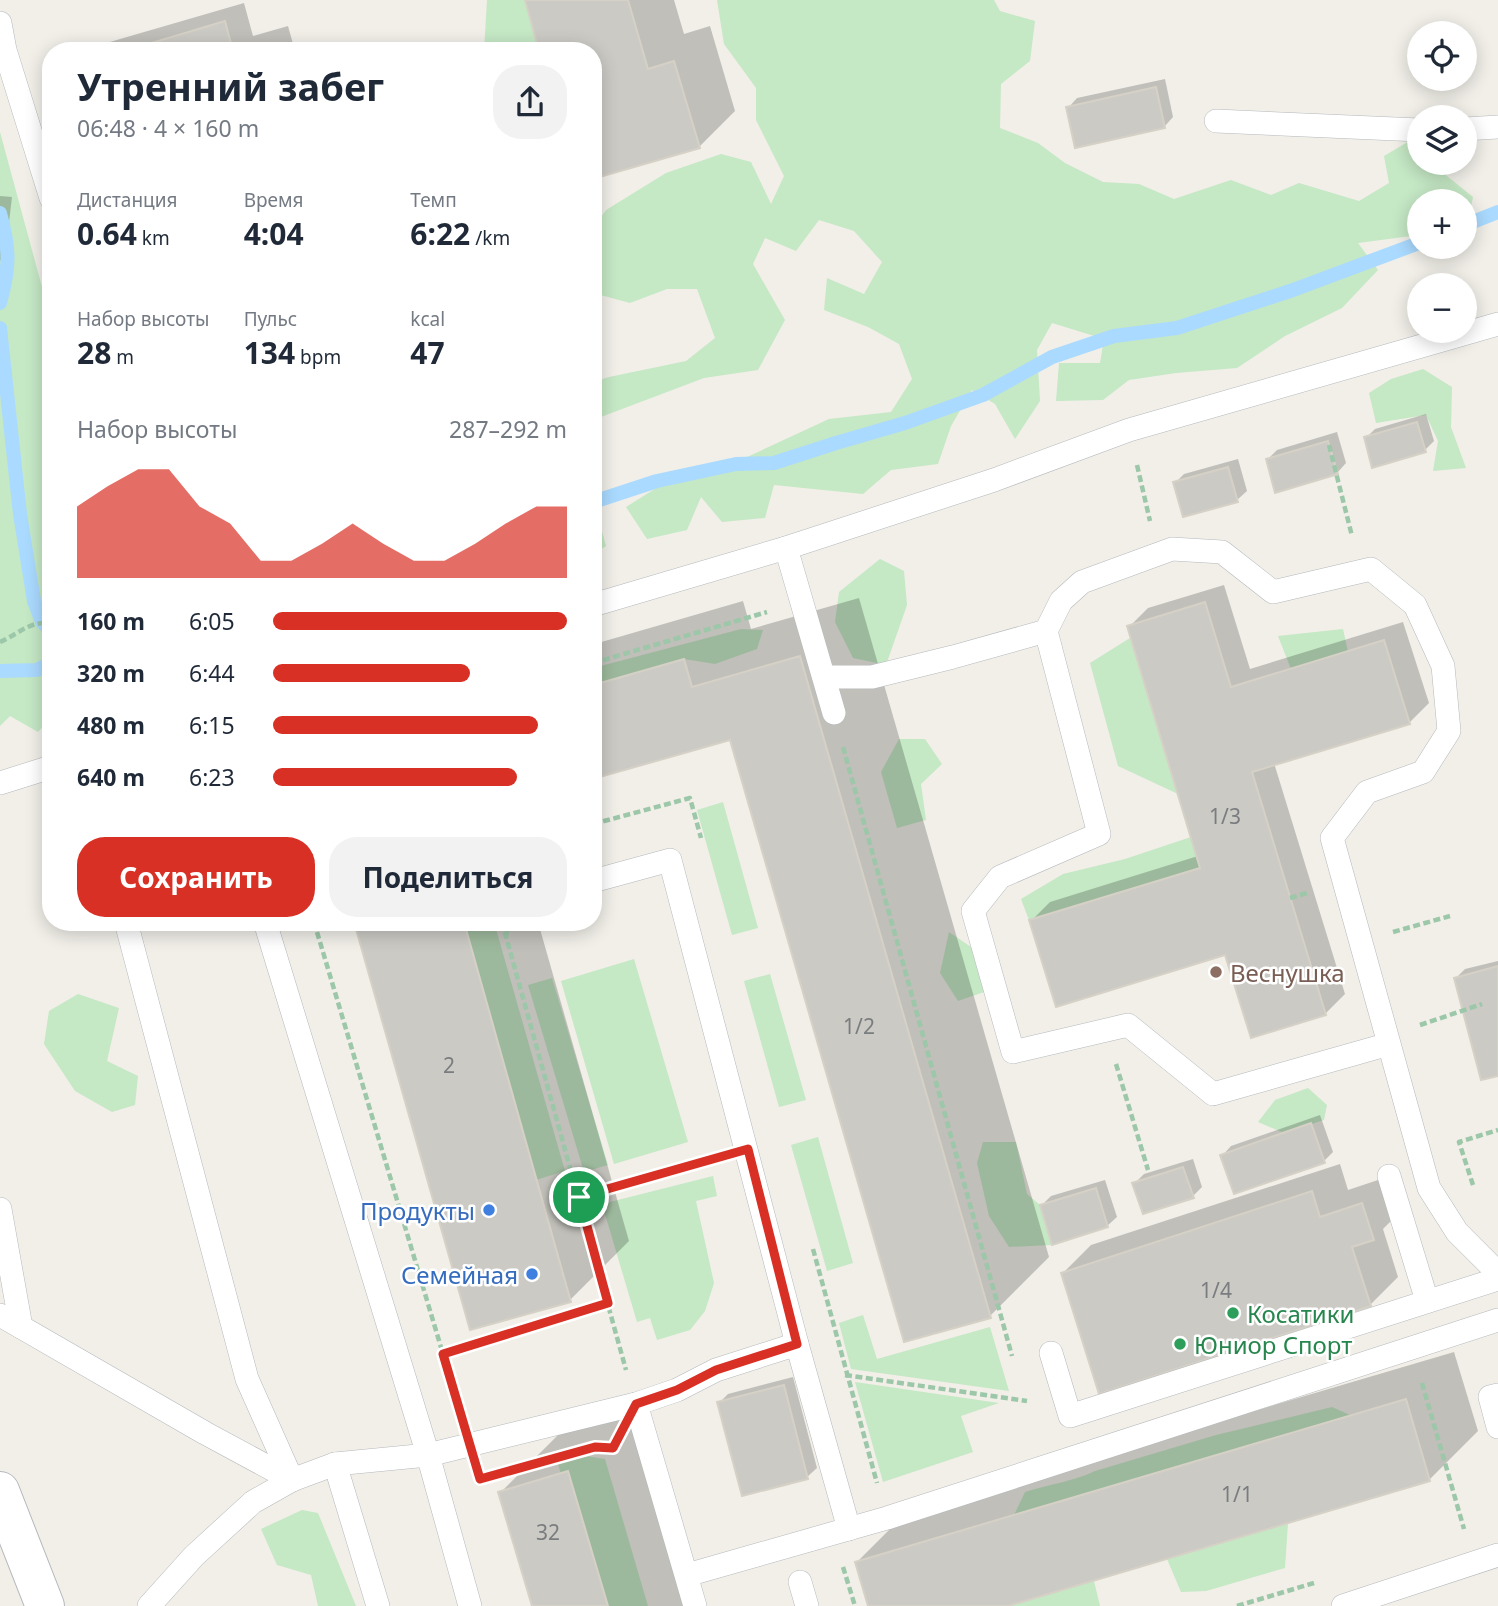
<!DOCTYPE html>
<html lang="ru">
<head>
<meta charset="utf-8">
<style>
	:root { --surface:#fff; --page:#f2f2f3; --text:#1f2937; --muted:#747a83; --accent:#d93025 }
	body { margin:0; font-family:"Noto Sans",sans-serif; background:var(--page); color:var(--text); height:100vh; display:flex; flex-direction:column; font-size:26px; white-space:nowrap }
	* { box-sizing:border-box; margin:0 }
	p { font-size:23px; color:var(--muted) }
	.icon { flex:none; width:38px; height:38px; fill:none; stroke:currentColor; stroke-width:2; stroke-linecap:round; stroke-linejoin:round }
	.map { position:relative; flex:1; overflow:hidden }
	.sheet { position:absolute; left:42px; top:42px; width:560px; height:889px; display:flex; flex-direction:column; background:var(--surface); border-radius:28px; box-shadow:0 4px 18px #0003 }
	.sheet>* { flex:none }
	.fabs { position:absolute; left:1407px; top:21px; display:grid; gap:14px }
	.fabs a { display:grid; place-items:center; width:70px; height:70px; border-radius:50%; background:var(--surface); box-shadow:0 4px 18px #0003; font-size:35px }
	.pin { position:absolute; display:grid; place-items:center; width:60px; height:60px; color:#fff; margin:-30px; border:4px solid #fff; border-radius:50%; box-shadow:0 2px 7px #0007 }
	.round { display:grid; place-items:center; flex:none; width:74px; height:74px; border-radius:28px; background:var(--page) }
	.headline { display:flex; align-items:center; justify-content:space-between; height:119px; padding:0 35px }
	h1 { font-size:38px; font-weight:700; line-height:52px }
	.stats { display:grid; grid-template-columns:repeat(3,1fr); gap:10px; height:119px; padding:7px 35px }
	.stats div { display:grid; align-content:center }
	.stats b { font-size:30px; font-weight:700 }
	.stats small { font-size:19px; font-weight:400 }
	.stats p { font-size:19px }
	.chart { height:196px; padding:14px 35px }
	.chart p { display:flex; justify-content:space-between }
	.chart svg { width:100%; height:126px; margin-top:7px; fill:var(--accent); opacity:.7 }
	.primary-button { display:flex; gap:14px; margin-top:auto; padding:14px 35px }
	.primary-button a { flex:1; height:80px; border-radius:28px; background:var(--accent); color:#fff; font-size:28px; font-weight:700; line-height:80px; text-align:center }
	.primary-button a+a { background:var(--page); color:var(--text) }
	ul { padding:0 35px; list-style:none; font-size:23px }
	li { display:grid; grid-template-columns:112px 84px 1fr; align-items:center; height:52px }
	li i { height:18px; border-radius:9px; background:var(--accent) }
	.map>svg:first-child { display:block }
	.green { fill:#c5e8c5 }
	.shadow { fill:#0003 }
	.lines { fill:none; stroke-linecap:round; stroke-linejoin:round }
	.stream { stroke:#aadaff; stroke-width:14 }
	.building { fill:#cccac5; stroke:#d6d1c6; stroke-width:2 }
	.lane-casing { stroke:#b5b8bc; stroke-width:24 }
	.street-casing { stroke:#b5b8bc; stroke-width:40 }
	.path { stroke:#9cc7a9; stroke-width:4.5; stroke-dasharray:7 3.5; stroke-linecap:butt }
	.lane { stroke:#fff; stroke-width:23 }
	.street { stroke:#fff; stroke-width:38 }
	.route-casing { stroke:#fff; stroke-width:14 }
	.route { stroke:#d93025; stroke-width:9 }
	.education-dot { fill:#8d6e63; stroke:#fff; stroke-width:2.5 }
	.shop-dot { fill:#3f7fe0; stroke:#fff; stroke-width:2.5 }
	.leisure-dot { fill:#2e9e5b; stroke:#fff; stroke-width:2.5 }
	.labels { text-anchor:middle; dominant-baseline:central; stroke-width:5; stroke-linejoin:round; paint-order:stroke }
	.number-label { font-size:21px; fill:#7a7d7f }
	.education-label { font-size:24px; fill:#785e54; stroke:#fff; text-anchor:start }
	.shop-label { font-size:24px; fill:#366cbe; stroke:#fff; text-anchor:end }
	.leisure-label { font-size:24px; fill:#27864d; stroke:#fff; text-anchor:start }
</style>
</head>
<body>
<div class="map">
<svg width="1498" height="1606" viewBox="0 0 1498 1606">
	<rect width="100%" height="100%" fill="#f1efe8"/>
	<g class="green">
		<path d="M487 0H525L539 51H484Z"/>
		<path d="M717 0H994L1000 11 1035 21 1030 61 1001 84 1000 128 1038 143 1065 163 1103 182 1139 184 1174 199 1231 180 1271 195 1299 183 1359 201 1389 183 1384 156 1411 140 1419 143V163H1440L1437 168 1473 197 1467 227H1465V201H1419V235L1358 243 1378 270 1342 308 1285 336 1237 368 1176 373 1129 380 1103 400 1056 401 1059 363H1100L1104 339 1052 323 1037 350 1040 401 1015 439 995 404 972 390 951 426 938 464 891 470 863 494 774 485 765 518 722 522 701 497 687 530 647 539 626 507 669 480 745 458 829 419 891 412 912 379 899 344 868 327 824 310 827 278 864 294 882 262 854 231 819 220 796 251 765 238 753 264 785 320 758 370 704 378 593 420V382L609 377 686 361 715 338 697 289H667L630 303 593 293V228L606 210 666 173 721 154 751 162 771 204 784 176 756 120V88L724 44Z"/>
		<path d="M0 132 42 287 51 337V718L38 732 10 716 0 726Z"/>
		<path d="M1423 369 1452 387 1451 427 1466 468 1433 471 1438 441 1426 415 1376 423 1369 393 1391 379Z"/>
		<path d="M593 512 597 513 606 546 593 555Z"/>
		<path d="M880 559 904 571 907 605 886 665 853 658 835 622 839 592Z"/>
		<path d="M741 629 763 630 757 649 715 664 684 659 593 685V668Z"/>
		<path d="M1343 629 1348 652 1291 669 1278 636Z"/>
		<path d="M1130 638 1178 794 1118 766 1090 663Z"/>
		<path d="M899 739H925L942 764 921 784 926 820 897 828 881 772Z"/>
		<path d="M723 802 758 928 732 935 697 810Z"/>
		<path d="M1191 837 1200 868 1029 920 1021 899 1063 874 1125 859Z"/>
		<path d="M464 922H494L565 1171 536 1180Z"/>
		<path d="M949 932 974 949 984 992 958 1001 940 973Z"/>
		<path d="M634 959 688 1142 614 1164 561 981Z"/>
		<path d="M770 974 806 1100 779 1107 744 981Z"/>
		<path d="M552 978 608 1165 584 1172 528 985Z"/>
		<path d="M78 994 119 1008 107 1061 138 1076 135 1105 112 1112 75 1091 44 1044 49 1011Z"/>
		<path d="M1308 1088 1327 1105 1324 1120 1284 1133 1258 1122 1275 1100Z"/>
		<path d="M818 1137 853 1263 827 1271 791 1145Z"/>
		<path d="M983 1142H1016L1027 1194 1040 1205 1052 1245 1009 1247 989 1216 977 1163Z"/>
		<path d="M713 1176 717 1196 696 1201 714 1283 705 1311 690 1330 657 1340 650 1318 637 1322 602 1204Z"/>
		<path d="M863 1315 877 1359 990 1327 1009 1391 851 1369 839 1323Z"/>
		<path d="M855 1382 999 1403 961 1416 973 1452 883 1482Z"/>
		<path d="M1332 1407 1350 1415 1014 1515 1025 1492C1049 1484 1072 1482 1095 1471L1216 1435Z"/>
		<path d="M586 1456 605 1459 648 1606H608L568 1472 561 1474 558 1464Z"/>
		<path d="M302 1510 318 1513 356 1606H318L311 1575 277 1565 261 1529Z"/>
		<path d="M1288 1523 1285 1568 1206 1591 1181 1592 1167 1559Z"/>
		<path d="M1094 1581 1100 1606H1008Z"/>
	</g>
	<g class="shadow">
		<path d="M526 0H674L684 34 710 26 735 111 699 147 593 51Z"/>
		<path d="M244 3 253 36 288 26 295 51H92L96 46Z"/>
		<path d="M1165 79 1173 117 1164 127 1068 108 1077 98Z"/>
		<path d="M0 196 12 197 5 256 0 261Z"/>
		<path d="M1426 414 1434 441 1425 450 1366 438 1375 429Z"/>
		<path d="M1337 432 1346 463 1337 473 1268 459 1277 450Z"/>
		<path d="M1238 459 1247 491 1237 500 1175 483 1184 474Z"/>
		<path d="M1224 585 1250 669 1403 622 1429 703 1410 722 1274 763 1345 994 1325 1014 1226 953 1031 921 1050 902 1198 856 1129 627 1148 608Z"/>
		<path d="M859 598 1049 1257 990 1316 731 738 593 777V648L598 643 743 601 751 629Z"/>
		<path d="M356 922H538L629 1241 570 1300Z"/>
		<path d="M1498 961V1074L1456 978 1465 969Z"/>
		<path d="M1320 1115 1333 1152 1324 1161 1222 1156 1231 1146Z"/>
		<path d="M1193 1159 1202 1187 1193 1196 1134 1184 1144 1174Z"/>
		<path d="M1340 1164 1348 1190 1390 1176 1401 1211 1383 1229 1398 1277 1370 1305 1063 1273 1091 1245Z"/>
		<path d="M1105 1180 1117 1217 1107 1226 1042 1205 1051 1196Z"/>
		<path d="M1454 1352 1478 1431 1429 1480 1002 1606H870L857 1562 905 1514Z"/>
		<path d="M793 1377 817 1468 807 1477 719 1403 728 1394Z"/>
		<path d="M627 1413 684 1606H534L500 1493 559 1434Z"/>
	</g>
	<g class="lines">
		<g class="stream">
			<path d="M0 213C10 249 10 267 0 303"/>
			<path d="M1465 225 1498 212"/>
			<path d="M0 328 20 514 34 601 42 622 51 631"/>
			<path d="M593 502 657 481 736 464 774 463 836 443 905 423 983 395 1052 357 1114 336 1177 328 1293 290 1419 243"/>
			<path d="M0 671 37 670 51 663"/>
		</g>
	</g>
	<g class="building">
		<path d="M525 0H628L648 69 674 61 700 148 593 179V51H539Z"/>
		<path d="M225 21 233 51H124L155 42Z"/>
		<path d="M1156 87 1165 128 1075 148 1066 107Z"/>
		<path d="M1417 422 1426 452 1372 468 1364 437Z"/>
		<path d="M1328 441 1338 474 1275 493 1266 459Z"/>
		<path d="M1228 467 1238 502 1183 517 1173 482Z"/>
		<path d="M1205 602 1231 687 1384 640 1410 724 1252 772 1326 1015 1251 1038 1225 955 1056 1007 1029 920 1200 868 1127 626Z"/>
		<path d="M800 656 991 1318 904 1342 730 740 593 779V685L684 659 692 687Z"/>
		<path d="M354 922H464L571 1302 470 1330Z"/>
		<path d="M1498 966V1076L1481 1080 1454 978Z"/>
		<path d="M1311 1123 1325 1163 1234 1194 1220 1155Z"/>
		<path d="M1183 1167 1194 1198 1143 1214 1132 1183Z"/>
		<path d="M1096 1188 1108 1227 1052 1245 1040 1205Z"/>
		<path d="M1312 1191 1320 1217 1362 1203 1374 1240 1352 1247 1371 1306 1099 1394 1061 1273Z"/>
		<path d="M784 1385 808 1479 742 1496 717 1402Z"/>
		<path d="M1406 1399 1430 1481 1008 1606H868L855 1562Z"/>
		<path d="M568 1471 608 1606H532L498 1492Z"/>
	</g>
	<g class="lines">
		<g class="lane-casing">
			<g id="lane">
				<path d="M0 23 5 50 51 198"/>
				<path d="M1216 121 1419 130"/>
				<path d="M1465 129 1498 127"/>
				<path d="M786 548 834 713"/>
				<path d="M593 605 786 548 994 480 1129 430 1498 324"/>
				<path d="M824 677H872L953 657 1046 631"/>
				<path d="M0 783 51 767"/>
				<path d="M126 922 247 1379 292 1480"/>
				<path d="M265 922 428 1455 470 1606"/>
				<path d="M1389 1044 1213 1094 1128 1025 1013 1052 973 911 1000 877 1099 834 1046 631 1061 601 1082 582 1172 549 1222 552 1273 592 1371 569 1415 605 1443 666 1449 731 1423 772 1367 792 1332 838 1429 1188 1457 1232 1498 1273"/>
				<path d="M1389 1176 1427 1301"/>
				<path d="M0 1209 21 1327"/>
				<path d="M0 1315 205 1433 292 1480"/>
				<path d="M797 1344 849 1529"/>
				<path d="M1051 1353 1070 1416 1498 1279"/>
				<path d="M1498 1395 1490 1397 1498 1427"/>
				<path d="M636 1404 695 1606"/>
				<path d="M335 1464 378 1606"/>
				<path d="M687 1575 887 1518 1498 1320"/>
				<path d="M800 1582 807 1606"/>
				<path d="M149 1606 194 1556 253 1502 292 1480 335 1464 428 1455 636 1404 677 1390 716 1370 797 1344 670 860 593 881"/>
				<path d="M1343 1606 1498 1555"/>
			</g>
		</g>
		<g class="street-casing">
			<path id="street" d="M0 1491 45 1606"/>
		</g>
		<g class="path">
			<path d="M1329 445 1352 536"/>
			<path d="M1137 465 1150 521"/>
			<path d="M0 642C17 635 32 619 51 624"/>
			<path d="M593 663 767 612"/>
			<path d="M843 747 1012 1356"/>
			<path d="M593 824 690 798 701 838"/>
			<path d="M1290 898 1310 892"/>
			<path d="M314 922 460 1411"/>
			<path d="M502 922 626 1370"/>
			<path d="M1393 932 1450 916"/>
			<path d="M506 935 510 922"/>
			<path d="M1420 1025 1482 1004"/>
			<path d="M1116 1064 1148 1170"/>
			<path d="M1473 1185 1459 1142 1498 1130"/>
			<path d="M579 1197 713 1159"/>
			<path d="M813 1249 877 1483"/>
			<path d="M443 1354 608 1303"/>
			<path d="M845 1375 1027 1401"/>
			<path d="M1422 1383 1464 1529"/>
			<path d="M843 1567 855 1606"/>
			<path d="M1237 1606 1314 1583"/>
		</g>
		<use href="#lane" class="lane"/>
		<use href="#street" class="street"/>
	</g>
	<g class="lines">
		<g class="route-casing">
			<path id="route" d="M748 1149 797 1344 716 1370 677 1390 636 1404 613 1448 595 1447 480 1479 443 1354 608 1303 579 1197Z"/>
		</g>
		<use href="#route" class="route"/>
	</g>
	<circle class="education-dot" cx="1216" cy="972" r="7"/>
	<g class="shop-dot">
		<circle cx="489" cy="1210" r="7"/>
		<circle cx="532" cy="1274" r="7"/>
	</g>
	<g class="leisure-dot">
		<circle cx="1233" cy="1313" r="7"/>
		<circle cx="1180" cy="1344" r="7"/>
	</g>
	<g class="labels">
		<g class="number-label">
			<text x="1225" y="816">1/3</text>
			<text x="859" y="1026">1/2</text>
			<text x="449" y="1065">2</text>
			<text x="1216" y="1290">1/4</text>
			<text x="1237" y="1494">1/1</text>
			<text x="548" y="1532">32</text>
		</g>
		<g class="education-label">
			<text x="1230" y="972">Веснушка</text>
		</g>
		<g class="shop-label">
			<text x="475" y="1210">Продукты</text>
			<text x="518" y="1274">Семейная</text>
		</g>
		<g class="leisure-label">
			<text x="1247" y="1313">Косатики</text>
			<text x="1194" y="1344">Юниор Спорт</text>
		</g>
	</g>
</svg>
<div class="fabs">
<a><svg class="icon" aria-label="locate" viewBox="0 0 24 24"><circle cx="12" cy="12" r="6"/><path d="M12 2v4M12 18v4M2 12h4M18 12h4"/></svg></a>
<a><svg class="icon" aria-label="layers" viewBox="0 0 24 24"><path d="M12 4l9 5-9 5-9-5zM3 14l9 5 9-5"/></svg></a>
<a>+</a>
<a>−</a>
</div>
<div class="pin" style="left:579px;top:1197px;background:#1e9e55"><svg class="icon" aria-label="arrive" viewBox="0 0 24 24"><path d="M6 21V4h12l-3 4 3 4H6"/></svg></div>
<section class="sheet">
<div class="headline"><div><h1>Утренний забег</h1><p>06:48 · 4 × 160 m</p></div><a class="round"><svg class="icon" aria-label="share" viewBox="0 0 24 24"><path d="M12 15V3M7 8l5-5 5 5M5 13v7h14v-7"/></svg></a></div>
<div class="stats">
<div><p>Дистанция</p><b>0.64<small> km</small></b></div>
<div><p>Время</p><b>4:04</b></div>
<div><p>Темп</p><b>6:22<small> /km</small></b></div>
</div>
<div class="stats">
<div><p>Набор высоты</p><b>28<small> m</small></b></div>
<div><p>Пульс</p><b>134<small> bpm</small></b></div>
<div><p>kcal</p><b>47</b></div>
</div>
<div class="chart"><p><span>Набор высоты</span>287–292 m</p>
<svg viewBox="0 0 160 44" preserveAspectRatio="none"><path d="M0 44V19L10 12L20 6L30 6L40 19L50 25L60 38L70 38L80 32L90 25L100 32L110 38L120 38L130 32L140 25L150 19L160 19V44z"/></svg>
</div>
<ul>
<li><b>160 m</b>6:05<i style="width:100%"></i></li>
<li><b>320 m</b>6:44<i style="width:67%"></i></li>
<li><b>480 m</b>6:15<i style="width:90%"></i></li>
<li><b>640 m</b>6:23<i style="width:83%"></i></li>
</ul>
<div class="primary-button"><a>Сохранить</a><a>Поделиться</a></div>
</section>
</div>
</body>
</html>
